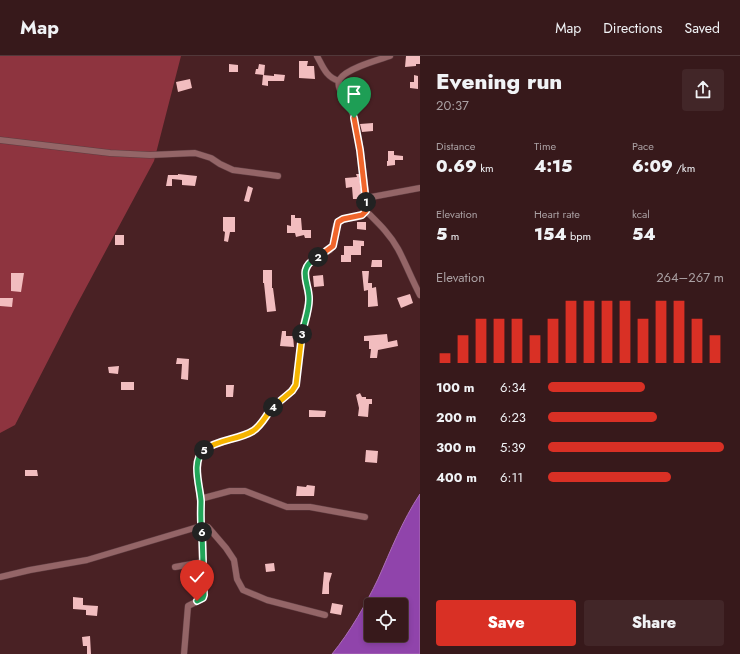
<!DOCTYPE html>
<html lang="en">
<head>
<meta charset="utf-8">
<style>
	:root { --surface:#37191b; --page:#422628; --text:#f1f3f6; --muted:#aaa0a3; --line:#51383a; --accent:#d93025 }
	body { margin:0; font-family:Jost,sans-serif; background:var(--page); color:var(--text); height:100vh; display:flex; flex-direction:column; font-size:15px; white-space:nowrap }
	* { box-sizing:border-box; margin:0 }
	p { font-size:13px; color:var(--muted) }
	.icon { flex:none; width:22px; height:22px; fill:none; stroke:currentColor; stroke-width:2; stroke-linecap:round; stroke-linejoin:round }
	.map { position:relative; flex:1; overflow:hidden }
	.panel { display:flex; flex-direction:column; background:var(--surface); width:320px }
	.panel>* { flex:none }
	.buttons { position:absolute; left:364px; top:542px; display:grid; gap:8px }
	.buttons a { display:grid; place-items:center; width:44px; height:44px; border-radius:4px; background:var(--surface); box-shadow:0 2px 6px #0003,0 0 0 1px var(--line); font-size:20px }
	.pin { position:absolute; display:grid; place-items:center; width:34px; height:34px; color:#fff; margin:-41px -17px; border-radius:50% 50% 50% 0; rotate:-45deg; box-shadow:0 0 4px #0007 }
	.pin .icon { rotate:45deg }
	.km { position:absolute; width:20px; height:20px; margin:-10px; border-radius:50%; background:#222; color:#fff; font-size:11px; line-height:20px; text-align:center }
	.round { display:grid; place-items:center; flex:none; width:42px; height:42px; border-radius:4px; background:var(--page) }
	.summary { display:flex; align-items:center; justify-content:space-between; height:68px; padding:0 16px }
	h1 { font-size:22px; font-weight:800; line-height:30px }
	.stats { display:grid; grid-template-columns:repeat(3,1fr); gap:6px; height:68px; padding:4px 16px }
	.stats div { display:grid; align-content:center }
	.stats b { font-size:17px; font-weight:800 }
	.stats small { font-size:11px; font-weight:400 }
	.stats p { font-size:11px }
	.chart { height:112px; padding:8px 16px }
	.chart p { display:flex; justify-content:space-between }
	.chart svg { width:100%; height:72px; margin-top:4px; stroke:var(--accent); stroke-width:6 }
	.button { display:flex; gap:8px; margin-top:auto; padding:8px 16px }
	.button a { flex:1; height:46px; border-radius:4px; background:var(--accent); color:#fff; font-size:16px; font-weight:800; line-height:46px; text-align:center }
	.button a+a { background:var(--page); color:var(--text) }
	ul { padding:0 16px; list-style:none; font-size:13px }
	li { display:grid; grid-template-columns:64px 48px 1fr; align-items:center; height:30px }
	li i { height:10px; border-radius:5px; background:var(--accent) }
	header { display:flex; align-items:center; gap:24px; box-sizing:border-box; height:56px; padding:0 20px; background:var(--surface); border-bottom:1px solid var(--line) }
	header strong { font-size:19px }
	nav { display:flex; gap:22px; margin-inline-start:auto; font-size:14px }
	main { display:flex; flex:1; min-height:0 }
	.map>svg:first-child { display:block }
	.green { fill:#8e343f }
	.water { fill:#9044ab; stroke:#ac6fb7; fill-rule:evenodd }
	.building { fill:#f2bdbf }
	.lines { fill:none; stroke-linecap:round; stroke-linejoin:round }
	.minor-casing { stroke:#5f3d41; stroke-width:7 }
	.minor { stroke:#946567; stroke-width:6 }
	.split-1-casing { stroke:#fff; stroke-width:8 }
	.split-2-casing { stroke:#fff; stroke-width:8 }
	.split-3-casing { stroke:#fff; stroke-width:8 }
	.split-4-casing { stroke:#fff; stroke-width:8 }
	.split-5-casing { stroke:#fff; stroke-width:8 }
	.split-6-casing { stroke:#fff; stroke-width:8 }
	.split-7-casing { stroke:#fff; stroke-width:8 }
	.split-1 { stroke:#f0652b; stroke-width:5 }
	.split-2 { stroke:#f0652b; stroke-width:5 }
	.split-3 { stroke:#22a559; stroke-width:5 }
	.split-4 { stroke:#f5b400; stroke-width:5 }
	.split-5 { stroke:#f5b400; stroke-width:5 }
	.split-6 { stroke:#22a559; stroke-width:5 }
	.split-7 { stroke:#22a559; stroke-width:5 }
</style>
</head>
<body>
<header>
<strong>Map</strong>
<nav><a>Map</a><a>Directions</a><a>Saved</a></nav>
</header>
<main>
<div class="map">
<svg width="420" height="598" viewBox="0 0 420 598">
	<rect width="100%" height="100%" fill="#492124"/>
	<path class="green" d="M0 0H181L154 105 74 254 15 369 0 377Z"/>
	<path class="water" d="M420 438V598H332C350 576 366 548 378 523 391 494 402 465 420 438ZM371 549H401V579H371Z"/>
	<g class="building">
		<path d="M406 0H420V8H416V10L405 11Z"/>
		<path d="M299 5H308L307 10H314L315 23 299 22Z"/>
		<path d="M229 8 238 9V16H229Z"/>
		<path d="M259 8 265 9 264 19 255 18 256 13H258Z"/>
		<path d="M274 18 285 19 284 25H268V30L262 29 263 19 274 20Z"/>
		<path d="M414 19 418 20V33L410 32V26H414Z"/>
		<path d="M190 23 192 32 178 36 176 26Z"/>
		<path d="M373 67V75L362 76 360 68Z"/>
		<path d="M388 95H394V99L403 100V104H395V109L387 110V105H388Z"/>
		<path d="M178 118 197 120 195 130 182 129V124L172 123V130H166L168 119H178Z"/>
		<path d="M356 118H359L361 133V154L360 143H353L352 131 346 132 345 122 357 121Z"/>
		<path d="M248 130 253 132 249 146 244 145Z"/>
		<path d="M291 159H295V162H301L302 174H311V182H305L304 179 296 181 295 177H287V169L291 170Z"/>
		<path d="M223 161H235V176H230L228 186 224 185 225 176 223 175Z"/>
		<path d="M357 166H366V174L357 173Z"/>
		<rect x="115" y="179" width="9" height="10"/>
		<path d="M353 184 364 185V190H361V199H351V206H341V199H344V190H353Z"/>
		<path d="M372 204H382V211H371Z"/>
		<path d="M263 214H272V232H273L276 255 267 256 264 227H263Z"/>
		<path d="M362 215H369L368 227H372V232L376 231 378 250 368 251V234L364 235Z"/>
		<path d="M11 217H24L21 236 11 235Z"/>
		<path d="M323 219 324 230 314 231 313 220Z"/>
		<path d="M410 238 413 247 401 252 397 242Z"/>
		<path d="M0 242H13L12 251 0 250Z"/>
		<path d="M282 275H286V280H293L294 291 280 290Z"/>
		<path d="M387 278 388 286 397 284 398 290 378 294 377 302H370L371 293H369V285H364V280Z"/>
		<path d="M177 302 189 303 188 324 181 323 182 308H176Z"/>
		<path d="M119 310 118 318 109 317 108 311Z"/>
		<rect x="121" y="326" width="13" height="8"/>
		<path d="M226 329H234L233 341H226Z"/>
		<path d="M360 337 362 341H366V343H372V348H369L368 361 358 360 359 352 356 339Z"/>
		<path d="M309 354 326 355 325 361H309Z"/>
		<path d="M366 394 378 395 377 407 365 406Z"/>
		<path d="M25 414H37L38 420H25Z"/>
		<path d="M307 429 315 430 314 440H296L297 430 306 431Z"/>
		<path d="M274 507 275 515 266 516 265 508Z"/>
		<path d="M324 516 332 517 329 527V538H322Z"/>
		<path d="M73 541 83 542V549L98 550 97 560 86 559V554L73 553Z"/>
		<path d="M332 547 343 549 341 559 330 557Z"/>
		<path d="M90 580 91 598H87V590H83L82 581Z"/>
	</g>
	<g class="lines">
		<g class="minor-casing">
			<g id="minor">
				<path d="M317 0C323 11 326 21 339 25"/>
				<path d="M0 84 110 97 150 99 195 97 211 102 220 108 233 114 278 120"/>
				<path d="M366 142 420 132"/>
				<path d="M366 155C378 167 390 178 398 193 406 208 412 224 420 239"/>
				<path d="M200 443 230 435H245L287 451H310L365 461"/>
				<path d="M175 511 203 506"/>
				<path d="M0 521 30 514 87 504 201 470 200 443 197 420 199 402 202 396 214 389 245 379 253 374 261 368 267 357 276 348 287 339 296 329 304 265 309 243 305 225 306 215 308 209 315 203 330 194 333 190C335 183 333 172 338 166 345 157 365 169 366 150 367 141 365 131 364 122 361 99 359 75 351 53 348 45 334 31 340 23 347 12 378 4 390 0"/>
				<path d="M184 598 188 550 202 543 204 539 203 483 201 470 208 471 226 492 234 504 237 523 243 534 267 544 325 559"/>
			</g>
		</g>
		<use href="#minor" class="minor"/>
	</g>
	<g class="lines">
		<g class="split-1-casing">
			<path id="split-1" d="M354 62 360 94 366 146"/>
		</g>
		<g class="split-2-casing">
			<path id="split-2" d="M318 201 333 190 338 166 343 163 362 159 366 155V146"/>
		</g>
		<g class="split-3-casing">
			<path id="split-3" d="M302 278C304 267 309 255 309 244 310 227 295 213 318 201"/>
		</g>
		<g class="split-4-casing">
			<path id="split-4" d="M273 351 292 335 296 329 302 278"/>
		</g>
		<g class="split-5-casing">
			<path id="split-5" d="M204 394C219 383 238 384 253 375 262 369 266 359 273 351"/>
		</g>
		<g class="split-6-casing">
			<path id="split-6" d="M202 476C200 466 201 455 201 445 200 430 191 405 204 394"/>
		</g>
		<g class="split-7-casing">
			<path id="split-7" d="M197 545 203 542 204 539 202 476"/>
		</g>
		<use href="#split-1" class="split-1"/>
		<use href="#split-2" class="split-2"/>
		<use href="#split-3" class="split-3"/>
		<use href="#split-4" class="split-4"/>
		<use href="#split-5" class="split-5"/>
		<use href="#split-6" class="split-6"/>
		<use href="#split-7" class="split-7"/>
	</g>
</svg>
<div class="buttons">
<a><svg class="icon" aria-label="locate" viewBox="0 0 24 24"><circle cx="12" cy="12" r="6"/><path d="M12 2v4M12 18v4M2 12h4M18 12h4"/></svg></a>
</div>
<div class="pin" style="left:354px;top:62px;background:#1e9e55"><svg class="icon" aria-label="arrive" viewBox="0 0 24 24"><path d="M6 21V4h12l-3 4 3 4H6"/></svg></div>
<div class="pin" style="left:197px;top:545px;background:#d93025"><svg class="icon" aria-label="check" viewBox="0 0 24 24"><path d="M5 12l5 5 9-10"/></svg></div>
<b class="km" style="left:366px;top:146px">1</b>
<b class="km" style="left:318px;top:201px">2</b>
<b class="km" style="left:302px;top:278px">3</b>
<b class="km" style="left:273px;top:351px">4</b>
<b class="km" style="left:204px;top:394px">5</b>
<b class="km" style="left:202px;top:476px">6</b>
</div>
<section class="panel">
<div class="summary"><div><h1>Evening run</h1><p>20:37</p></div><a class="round"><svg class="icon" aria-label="share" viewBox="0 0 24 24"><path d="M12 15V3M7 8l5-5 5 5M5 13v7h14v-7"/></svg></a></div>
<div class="stats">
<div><p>Distance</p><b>0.69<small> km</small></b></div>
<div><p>Time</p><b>4:15</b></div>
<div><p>Pace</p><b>6:09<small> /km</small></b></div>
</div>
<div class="stats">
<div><p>Elevation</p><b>5<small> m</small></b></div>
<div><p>Heart rate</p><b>154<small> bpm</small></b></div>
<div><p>kcal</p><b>54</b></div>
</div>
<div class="chart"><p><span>Elevation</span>264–267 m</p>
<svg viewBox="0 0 160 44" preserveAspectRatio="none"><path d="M5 44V38M15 44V27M25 44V17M35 44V17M45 44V17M55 44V27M65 44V17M75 44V6M85 44V6M95 44V6M105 44V6M115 44V17M125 44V6M135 44V6M145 44V17M155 44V27"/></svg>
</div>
<ul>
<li><b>100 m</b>6:34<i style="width:55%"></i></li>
<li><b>200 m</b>6:23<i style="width:62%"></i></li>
<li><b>300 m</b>5:39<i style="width:100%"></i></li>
<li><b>400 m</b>6:11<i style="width:70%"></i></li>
</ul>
<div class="button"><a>Save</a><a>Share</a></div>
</section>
</main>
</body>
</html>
